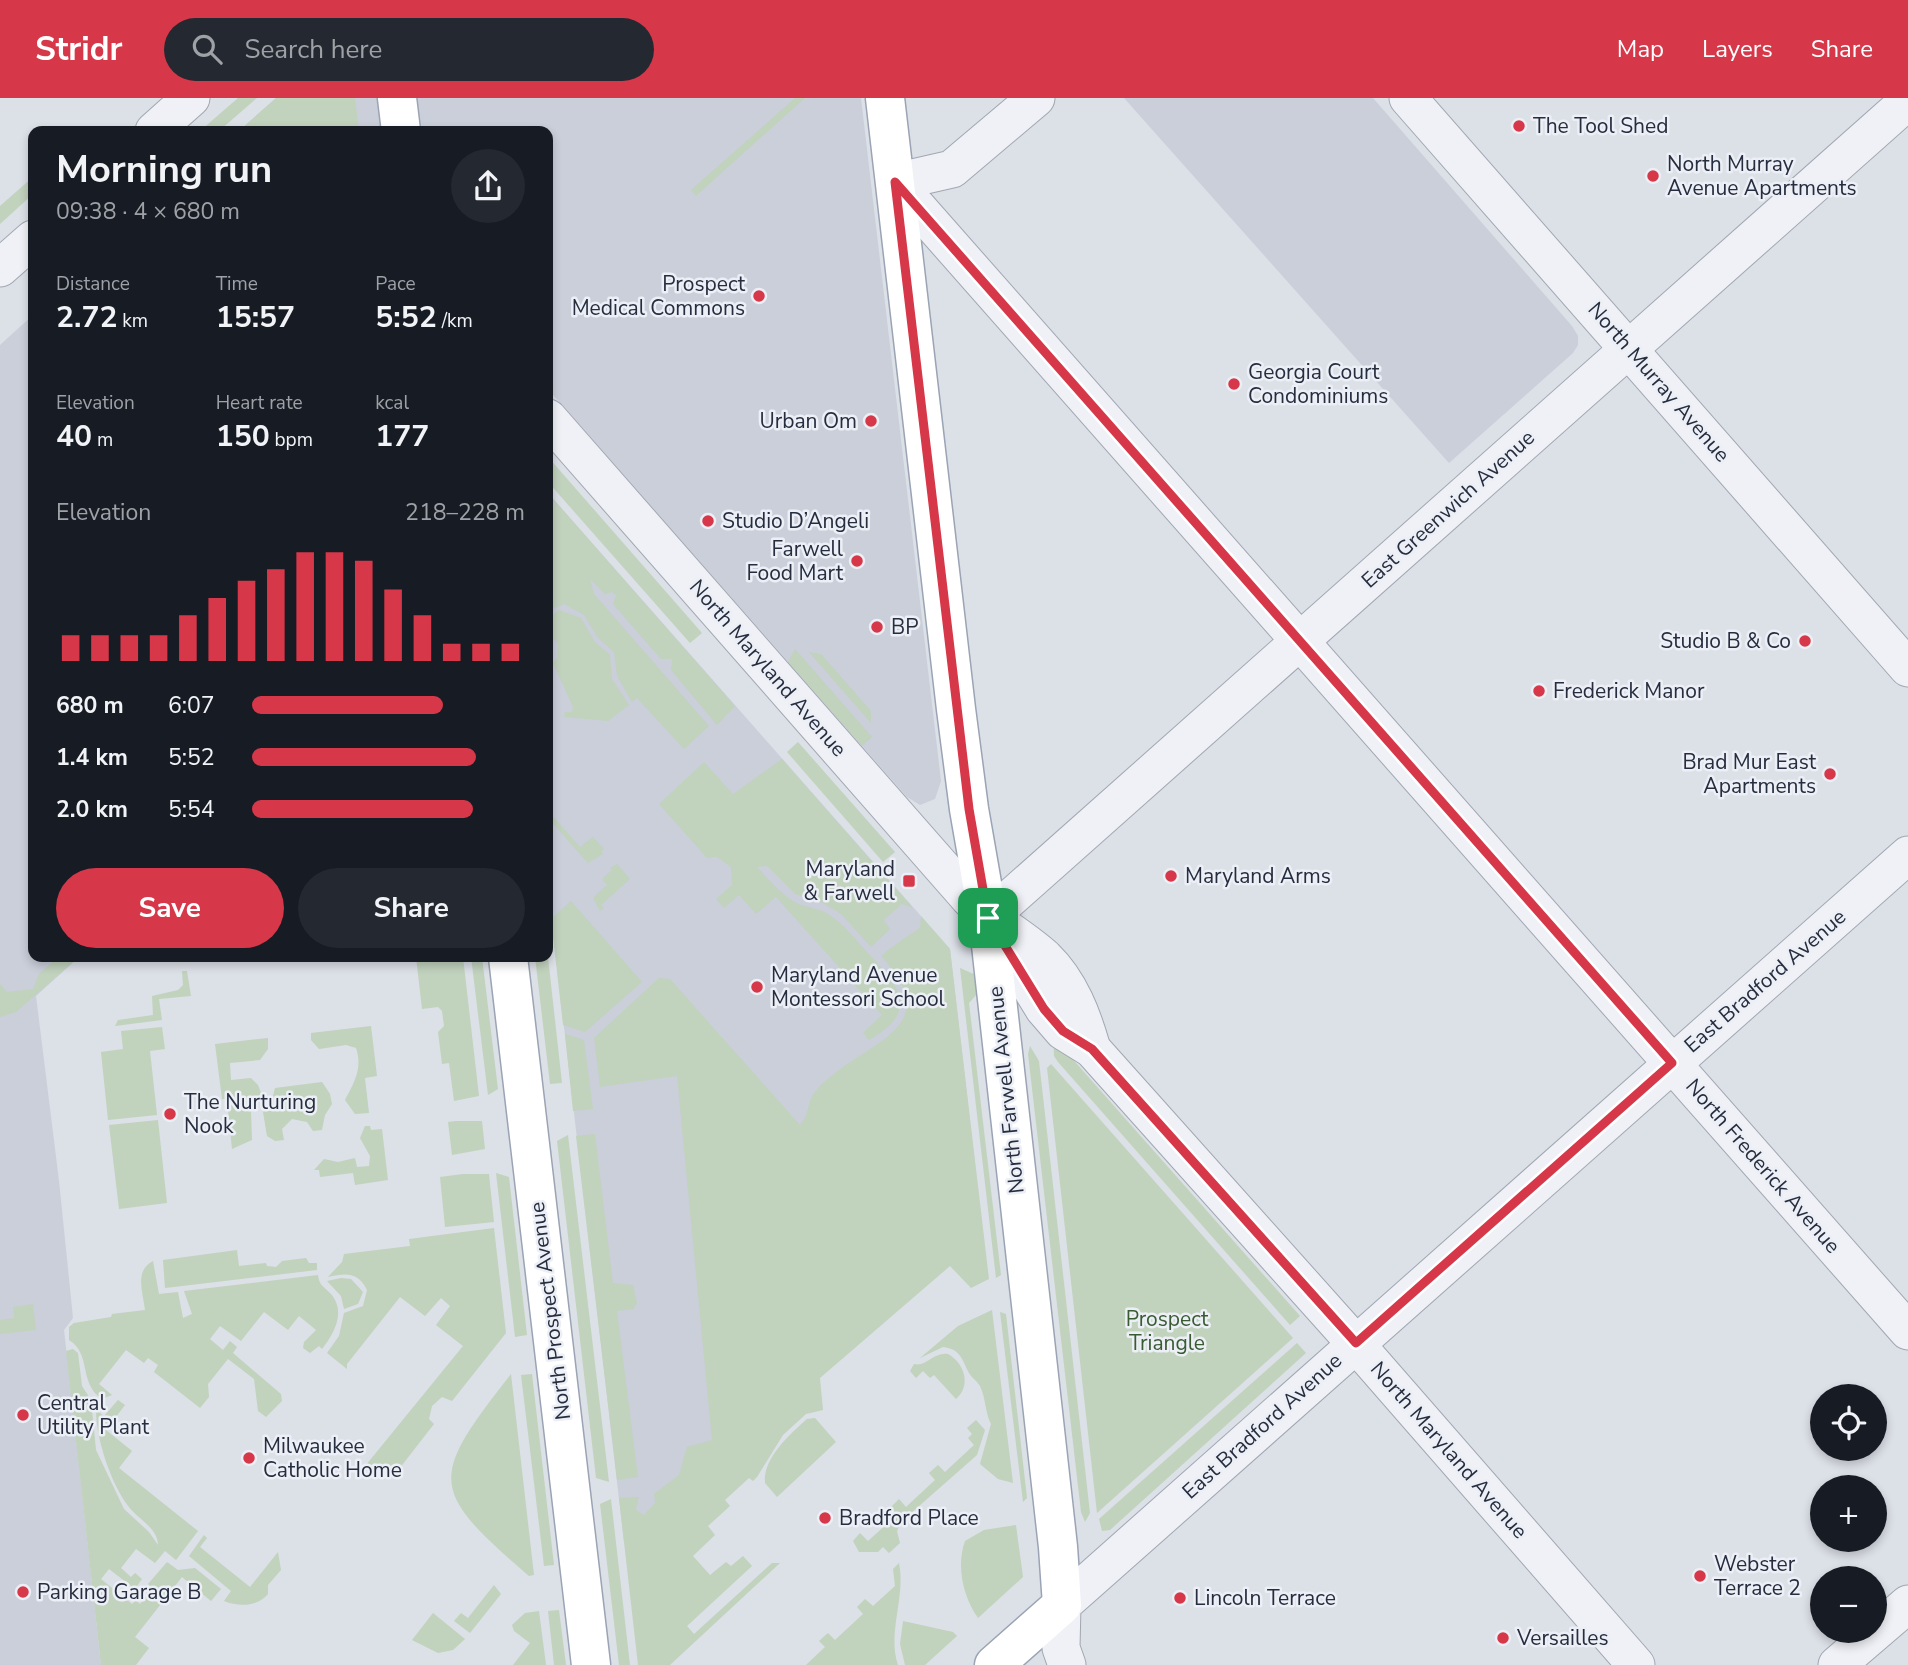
<!DOCTYPE html>
<html lang="en">
<head>
<meta charset="utf-8">
<style>
	:root { --surface:#171b24; --page:#242831; --text:#f1f3f6; --muted:#9ea1a6; --accent:#d63849 }
	body { margin:0; font-family:"Nunito Sans",sans-serif; background:var(--page); color:var(--text); height:100vh; display:flex; flex-direction:column; font-size:26px; white-space:nowrap }
	* { box-sizing:border-box; margin:0 }
	p { font-size:23px; color:var(--muted) }
	.icon { flex:none; width:38px; height:38px; fill:none; stroke:currentColor; stroke-width:2; stroke-linecap:round; stroke-linejoin:round }
	.map { position:relative; flex:1; overflow:hidden }
	.side { position:absolute; left:28px; top:28px; width:525px; height:836px; display:flex; flex-direction:column; background:var(--surface); border-radius:14px; box-shadow:0 4px 10px #0003 }
	.side>* { flex:none }
	.controls { position:absolute; left:1810px; top:1286px; display:grid; gap:14px }
	.controls a { display:grid; place-items:center; width:77px; height:77px; border-radius:50%; background:var(--surface); box-shadow:0 4px 10px #0003; font-size:35px }
	.pin { position:absolute; display:grid; place-items:center; width:60px; height:60px; color:#fff; margin:-30px; border-radius:14px; box-shadow:0 4px 10px #0006 }
	.round { display:grid; place-items:center; flex:none; width:74px; height:74px; border-radius:37px; background:var(--page) }
	.overview { display:flex; align-items:center; justify-content:space-between; height:119px; padding:0 28px }
	h1 { font-size:38px; font-weight:700; line-height:52px }
	.metrics { display:grid; grid-template-columns:repeat(3,1fr); gap:10px; height:119px; padding:7px 28px }
	.metrics div { display:grid; align-content:center }
	.metrics b { font-size:30px; font-weight:700 }
	.metrics small { font-size:19px; font-weight:400 }
	.metrics p { font-size:19px }
	.chart { height:196px; padding:14px 28px }
	.chart p { display:flex; justify-content:space-between }
	.chart svg { width:100%; height:126px; margin-top:7px; stroke:var(--accent); stroke-width:6 }
	.action { display:flex; gap:14px; margin-top:auto; padding:14px 28px }
	.action a { flex:1; height:80px; border-radius:42px; background:var(--accent); color:#fff; font-size:28px; font-weight:700; line-height:80px; text-align:center }
	.action a+a { background:var(--page); color:var(--text) }
	ul { padding:0 28px; list-style:none; font-size:23px }
	li { display:grid; grid-template-columns:112px 84px 1fr; align-items:center; height:52px }
	li i { height:18px; border-radius:9px; background:var(--accent) }
	header { display:flex; align-items:center; gap:42px; box-sizing:border-box; height:98px; padding:0 35px; background:var(--accent); color:#fff }
	header strong { font-size:33px }
	nav { display:flex; gap:38px; margin-inline-start:auto; font-size:24px }
	.search { width:490px; height:63px; background:var(--page); display:flex; align-items:center; gap:18px; box-sizing:border-box; padding:0 24px; border-radius:38px; color:var(--muted); font-size:26px }
	.map>svg:first-child { display:block }
	.built { fill:#cacfda }
	.green { fill:#c1d2bd }
	.lines { fill:none; stroke-linecap:round; stroke-linejoin:round }
	.minor-casing { stroke:#a1a7b1; stroke-width:39 }
	.major-casing { stroke:#9ba4b4; stroke-width:41 }
	.minor { stroke:#eff1f6; stroke-width:37 }
	.major { stroke:#fff; stroke-width:38 }
	.route-casing { stroke:#fff; stroke-width:14 }
	.route { stroke:#d63849; stroke-width:9 }
	.poi-dot { fill:#d63849; stroke:#eceff5; stroke-width:2.5 }
	.labels { text-anchor:middle; dominant-baseline:central; stroke-width:5; stroke-linejoin:round; paint-order:stroke }
	.poi-label { font-size:21px; fill:#252d3f; stroke:#eceff5; text-anchor:start }
	.street-label { font-size:21px; fill:#252d3f; stroke:#eceff5 }
	.park-label { font-size:21px; fill:#385b32; stroke:#eceff5 }
</style>
</head>
<body>
<header>
<strong>Stridr</strong>
<div class="search"><svg class="icon" aria-label="search" viewBox="0 0 24 24"><circle cx="10" cy="10" r="6"/><path d="M15 15l6 6"/></svg>Search here</div>
<nav><a>Map</a><a>Layers</a><a>Share</a></nav>
</header>
<div class="map">
<svg width="1908" height="1567" viewBox="0 0 1908 1567">
	<rect width="100%" height="100%" fill="#dce0e7"/>
	<g class="built">
		<path d="M276 0H861L941 683 935 701 920 707 907 699 548 291V33H239Z"/>
		<path d="M1124 0H1373L1572 228 1578 238V247L1573 255 1449 365Z"/>
		<path d="M33 217V859H79L36 898 59 1083 73 1220 64 1232 101 1567H0V247Z"/>
		<path d="M548 395 950 851 982 1127 624 1444 548 792Z"/>
	</g>
	<g class="green">
		<path d="M238 0H257L219 33H200Z"/>
		<path d="M276 0H355L359 33H239Z"/>
		<path d="M795 0H805L696 98 691 92Z"/>
		<path d="M33 79V96L0 126V108Z"/>
		<path d="M548 359 702 535 690 545 548 384Z"/>
		<path d="M548 395 735 608 717 627 671 572 672 561H661L613 506 616 497 612 494 605 496 590 481 594 496 709 628 684 651 637 600 632 604 617 578 614 554 598 540 584 517 564 506 548 513Z"/>
		<path d="M559 512 581 520 595 544 610 557 612 581 629 607 608 623 564 619 565 614H572L573 609 553 565 557 560 558 546 555 542 548 544V521Z"/>
		<path d="M795 551 872 639 862 648 788 564Z"/>
		<path d="M809 554 821 556 871 613V625Z"/>
		<path d="M798 644 895 754 883 764 787 654Z"/>
		<path d="M782 661 913 810 902 806 884 822 890 831 871 849 841 816 823 805 795 796 767 768 757 769C768 781 779 794 793 803 804 810 817 809 828 816 843 825 855 841 867 854 899 888 921 913 869 942L863 935 882 917 776 799 756 816 739 797 724 810 716 801 732 787 731 769 717 759 707 760 659 706 704 664 733 696Z"/>
		<path d="M550 715 580 749 593 739 604 751 601 754 603 756 588 765 548 720Z"/>
		<path d="M617 766 630 781 601 807 604 810 600 813 593 800 607 787 602 781 612 772 610 770Z"/>
		<path d="M571 803 642 884 585 934 563 927 551 821Z"/>
		<path d="M921 818 950 851 989 1181 971 1190 950 1168 820 1280 823 1312 806 1316 783 1337 757 1379 753 1383 749 1380 725 1402 730 1408 708 1428 715 1437 693 1458 710 1477 726 1464 731 1468 743 1458 752 1468 687 1528 694 1536 772 1465H780L670 1567H638L619 1400 639 1399 636 1412 644 1417 655 1405 654 1396 679 1377 687 1349 712 1342 677 978 600 989 594 940 659 880 670 881 800 1027C810 1016 807 1003 815 994 856 944 953 935 881 858 894 847 906 839 920 830Z"/>
		<path d="M58 859H79L16 914 0 919V886L7 894 33 891 39 876Z"/>
		<path d="M416 859H463L479 998 454 1003 449 965 442 966 438 934 444 928 442 913 438 909 422 911Z"/>
		<path d="M471 859H482L498 991 488 997Z"/>
		<path d="M535 859H548L562 985 550 986Z"/>
		<path d="M960 870 976 877 977 896 969 905 1001 1177 996 1180Z"/>
		<path d="M182 873H187L191 898 159 901 162 922 115 928 118 922 153 917 152 898 178 892 183 887Z"/>
		<path d="M371 928 377 978 365 980 369 1015 355 1016 345 1002C354 985 363 970 356 950L346 947 319 951 311 942V935Z"/>
		<path d="M162 929 165 951 150 953 157 1017 108 1022 101 954 123 951 121 933Z"/>
		<path d="M565 936 584 942 593 1011 573 1013Z"/>
		<path d="M1053 939 1300 1218 1290 1227 1058 964 1054 958Z"/>
		<path d="M268 940V951L260 962 230 965 231 982 251 980 258 987 261 995 251 1014 252 1042 232 1051 227 1001H222L215 946Z"/>
		<path d="M1030 948 1039 963 1090 1415 1085 1424 1081 1414 1028 956Z"/>
		<path d="M1051 966 1293 1240 1097 1415 1047 970Z"/>
		<path d="M322 984 330 996 332 1006 325 1017 322 1032 313 1033 307 1024 292 1021 282 1031 284 1042 275 1043 267 1038 263 1014 271 1006 275 990Z"/>
		<path d="M158 1022 167 1105 119 1111 109 1027Z"/>
		<path d="M456 1023H482L485 1051 452 1057 448 1024Z"/>
		<path d="M365 1028H370L371 1032 382 1031 388 1082 355 1087 353 1075 320 1079 319 1072H314L324 1061 338 1064 355 1060 357 1069 369 1068 370 1058 360 1040Z"/>
		<path d="M595 1036 613 1185 633 1187 637 1205 633 1211 617 1213 638 1379 617 1382 576 1038Z"/>
		<path d="M568 1037 609 1384 596 1380 557 1043Z"/>
		<path d="M496 1075 509 1079 527 1237 515 1239Z"/>
		<path d="M463 1076H489L494 1124 445 1129 440 1079Z"/>
		<path d="M494 1130 506 1235 452 1303 442 1299 432 1308 429 1321 434 1326 392 1380 383 1381 366 1367 463 1248 436 1227 450 1208 441 1200 425 1218 400 1199 347 1266V1271L327 1255 339 1238 344 1215 363 1208 367 1192C358 1174 346 1175 328 1179L342 1164 344 1156 410 1148 409 1141Z"/>
		<path d="M237 1152 239 1168 266 1165 267 1168 276 1169 282 1163 306 1160 309 1165H317V1172L165 1190 163 1162Z"/>
		<path d="M153 1163 159 1196 178 1194 183 1220 192 1216 184 1193 318 1177C319 1187 323 1188 330 1195 347 1213 334 1236 322 1251L319 1248 310 1255 303 1250 304 1244 316 1232 299 1218 288 1232 264 1214 241 1243 220 1228 210 1241 223 1252 230 1243 237 1249 233 1255 281 1296 282 1303 266 1319 258 1313 254 1281 228 1261 208 1286 209 1299 200 1310 154 1274 158 1267 148 1260 144 1265 126 1252 99 1286 112 1297 102 1301C78 1285 92 1256 69 1242V1229L74 1225 111 1219 112 1216 145 1212C143 1194 134 1173 153 1163Z"/>
		<path d="M341 1180 351 1181 363 1194 358 1206 344 1211 341 1198 327 1183Z"/>
		<path d="M33 1206 36 1232 0 1236V1222L14 1220 13 1209Z"/>
		<path d="M992 1212 1013 1385 998 1381 980 1366 991 1326C985 1315 986 1300 980 1288 977 1283 972 1280 969 1275 962 1262 961 1251 943 1249L920 1260 958 1228Z"/>
		<path d="M1000 1214 1006 1216 1027 1400 1023 1404Z"/>
		<path d="M1297 1245 1306 1255 1110 1432 1102 1433 1099 1421Z"/>
		<path d="M73 1251 78 1255 82 1288 91 1302 96 1352 124 1411 149 1434 158 1447C158 1430 138 1421 129 1409 111 1386 96 1341 96 1312L104 1318 118 1302 125 1307 106 1332 132 1353 119 1370 198 1433 176 1462 165 1453 155 1465 136 1451 121 1470 131 1479 135 1475 142 1481 135 1491 109 1471 101 1481 132 1506 136 1502 140 1506 153 1490 148 1486 167 1464 178 1472 195 1470 221 1491 211 1503 182 1479 135 1539 149 1550 136 1567H101L66 1253Z"/>
		<path d="M948 1256C964 1265 972 1287 956 1301L934 1277 930 1280 923 1273 916 1280 910 1273 914 1266C927 1269 933 1254 948 1256Z"/>
		<path d="M511 1276 534 1477 529 1478C428 1391 429 1381 511 1276Z"/>
		<path d="M532 1276 554 1467 544 1468 521 1277Z"/>
		<path d="M815 1320 836 1344 777 1399 765 1385C762 1361 790 1336 807 1321Z"/>
		<path d="M976 1322 985 1332 977 1357 902 1423 897 1433 900 1445 889 1455 883 1449 878 1454H859L853 1443 860 1435 868 1443 897 1417 891 1409 899 1401 906 1409 935 1382 929 1375 938 1367 945 1374 974 1347 968 1340 972 1336 967 1330Z"/>
		<path d="M611 1401 630 1567H619L600 1406Z"/>
		<path d="M1016 1427 1023 1479 978 1520C963 1499 956 1468 965 1443L984 1432Z"/>
		<path d="M204 1437 207 1440 200 1449 250 1489 278 1454 281 1472 268 1487V1496C257 1509 239 1509 224 1503L231 1493 189 1458Z"/>
		<path d="M899 1465C906 1499 887 1534 898 1567H806L825 1549 819 1543 828 1535 835 1542 863 1516 857 1509 865 1501 873 1508 895 1488 893 1471Z"/>
		<path d="M494 1487 501 1496 470 1535 454 1523 461 1515 468 1520Z"/>
		<path d="M559 1512 566 1567H554L548 1513Z"/>
		<path d="M539 1513 546 1567H513L530 1545 514 1533 512 1527 525 1515Z"/>
		<path d="M433 1515 465 1541 453 1552 438 1555 412 1542Z"/>
		<path d="M903 1523 953 1534 957 1538 925 1567H905L900 1546Z"/>
	</g>
	<g class="lines">
		<g class="minor-casing">
			<g id="minor">
				<path d="M1036 0 952 71 895 84 1908 1233"/>
				<path d="M1408 0 1908 570"/>
				<path d="M154 33 191 0"/>
				<path d="M0 170 33 141"/>
				<path d="M548 320 969 800C992 824 1021 838 1045 860 1070 884 1083 919 1092 951"/>
				<path d="M988 820 1908 3"/>
				<path d="M988 820 1044 911 1063 933 1092 951 1355 1245 1636 1567"/>
				<path d="M1067 1567 1061 1550 1062 1507 1908 757"/>
				<path d="M1837 1567 1908 1506"/>
			</g>
		</g>
		<g class="major-casing">
			<g id="major">
				<path d="M397 0 401 33"/>
				<path d="M885 0 956 611 969 711 988 820 1058 1449 1062 1507 994 1567"/>
				<path d="M508 859 591 1567"/>
			</g>
		</g>
		<use href="#minor" class="minor"/>
		<use href="#major" class="major"/>
	</g>
	<g class="lines">
		<g class="route-casing">
			<path id="route" d="M895 84 1672 965 1356 1245 1092 951 1063 933 1044 911 988 820 969 711Z"/>
		</g>
		<use href="#route" class="route"/>
	</g>
	<g class="poi-dot">
		<circle cx="1519" cy="28" r="7"/>
		<circle cx="1653" cy="78" r="7"/>
		<circle cx="759" cy="198" r="7"/>
		<circle cx="1234" cy="286" r="7"/>
		<circle cx="871" cy="323" r="7"/>
		<circle cx="708" cy="423" r="7"/>
		<circle cx="857" cy="463" r="7"/>
		<circle cx="877" cy="529" r="7"/>
		<circle cx="1805" cy="543" r="7"/>
		<circle cx="1539" cy="593" r="7"/>
		<circle cx="1830" cy="676" r="7"/>
		<circle cx="1171" cy="778" r="7"/>
		<rect x="902" y="776" width="14" height="14" rx="3.5"/>
		<circle cx="757" cy="889" r="7"/>
		<circle cx="170" cy="1016" r="7"/>
		<circle cx="23" cy="1317" r="7"/>
		<circle cx="249" cy="1360" r="7"/>
		<circle cx="825" cy="1420" r="7"/>
		<circle cx="1700" cy="1478" r="7"/>
		<circle cx="23" cy="1494" r="7"/>
		<circle cx="1180" cy="1500" r="7"/>
		<circle cx="1503" cy="1540" r="7"/>
	</g>
	<g class="labels">
		<g class="poi-label">
			<text x="1533" y="28">The Tool Shed</text>
			<text x="1667" y="66">North Murray<tspan x="1667" dy="24">Avenue Apartments</tspan></text>
			<text x="745" y="186" text-anchor="end">Prospect<tspan x="745" dy="24">Medical Commons</tspan></text>
			<text x="1248" y="274">Georgia Court<tspan x="1248" dy="24">Condominiums</tspan></text>
			<text x="857" y="323" text-anchor="end">Urban Om</text>
			<text x="722" y="423">Studio D’Angeli</text>
			<text x="843" y="451" text-anchor="end">Farwell<tspan x="843" dy="24">Food Mart</tspan></text>
			<text x="891" y="529">BP</text>
			<text x="1791" y="543" text-anchor="end">Studio B &amp; Co</text>
			<text x="1553" y="593">Frederick Manor</text>
			<text x="1816" y="664" text-anchor="end">Brad Mur East<tspan x="1816" dy="24">Apartments</tspan></text>
			<text x="895" y="771" text-anchor="end">Maryland<tspan x="895" dy="24">&amp; Farwell</tspan></text>
			<text x="1185" y="778">Maryland Arms</text>
			<text x="771" y="877">Maryland Avenue<tspan x="771" dy="24">Montessori School</tspan></text>
			<text x="184" y="1004">The Nurturing<tspan x="184" dy="24">Nook</tspan></text>
			<text x="37" y="1305">Central<tspan x="37" dy="24">Utility Plant</tspan></text>
			<text x="263" y="1348">Milwaukee<tspan x="263" dy="24">Catholic Home</tspan></text>
			<text x="839" y="1420">Bradford Place</text>
			<text x="1714" y="1466">Webster<tspan x="1714" dy="24">Terrace 2</tspan></text>
			<text x="37" y="1494">Parking Garage B</text>
			<text x="1194" y="1500">Lincoln Terrace</text>
			<text x="1517" y="1540">Versailles</text>
		</g>
		<g class="street-label">
			<text transform="translate(1659 284) rotate(49)">North Murray Avenue</text>
			<text transform="translate(1448 411) rotate(-42)">East Greenwich Avenue</text>
			<text transform="translate(768 570) rotate(49)">North Maryland Avenue</text>
			<text transform="translate(1765 883) rotate(-41)">East Bradford Avenue</text>
			<text transform="translate(1006 992) rotate(-96)">North Farwell Avenue</text>
			<text transform="translate(1763 1068) rotate(49)">North Frederick Avenue</text>
			<text transform="translate(550 1213) rotate(-97)">North Prospect Avenue</text>
			<text transform="translate(1262 1328) rotate(-42)">East Bradford Avenue</text>
			<text transform="translate(1449 1352) rotate(49)">North Maryland Avenue</text>
		</g>
		<g class="park-label">
			<text x="1167" y="1221">Prospect<tspan x="1167" dy="24">Triangle</tspan></text>
		</g>
	</g>
</svg>
<div class="controls">
<a><svg class="icon" aria-label="locate" viewBox="0 0 24 24"><circle cx="12" cy="12" r="6"/><path d="M12 2v4M12 18v4M2 12h4M18 12h4"/></svg></a>
<a>+</a>
<a>−</a>
</div>
<div class="pin" style="left:988px;top:820px;background:#1e9e55"><svg class="icon" aria-label="arrive" viewBox="0 0 24 24"><path d="M6 21V4h12l-3 4 3 4H6"/></svg></div>
<section class="side">
<div class="overview"><div><h1>Morning run</h1><p>09:38 · 4 × 680 m</p></div><a class="round"><svg class="icon" aria-label="share" viewBox="0 0 24 24"><path d="M12 15V3M7 8l5-5 5 5M5 13v7h14v-7"/></svg></a></div>
<div class="metrics">
<div><p>Distance</p><b>2.72<small> km</small></b></div>
<div><p>Time</p><b>15:57</b></div>
<div><p>Pace</p><b>5:52<small> /km</small></b></div>
</div>
<div class="metrics">
<div><p>Elevation</p><b>40<small> m</small></b></div>
<div><p>Heart rate</p><b>150<small> bpm</small></b></div>
<div><p>kcal</p><b>177</b></div>
</div>
<div class="chart"><p><span>Elevation</span>218–228 m</p>
<svg viewBox="0 0 160 44" preserveAspectRatio="none"><path d="M5 44V35M15 44V35M25 44V35M35 44V35M45 44V28M55 44V22M65 44V16M75 44V12M85 44V6M95 44V6M105 44V9M115 44V19M125 44V28M135 44V38M145 44V38M155 44V38"/></svg>
</div>
<ul>
<li><b>680 m</b>6:07<i style="width:70%"></i></li>
<li><b>1.4 km</b>5:52<i style="width:82%"></i></li>
<li><b>2.0 km</b>5:54<i style="width:81%"></i></li>
</ul>
<div class="action"><a>Save</a><a>Share</a></div>
</section>
</div>
</body>
</html>
